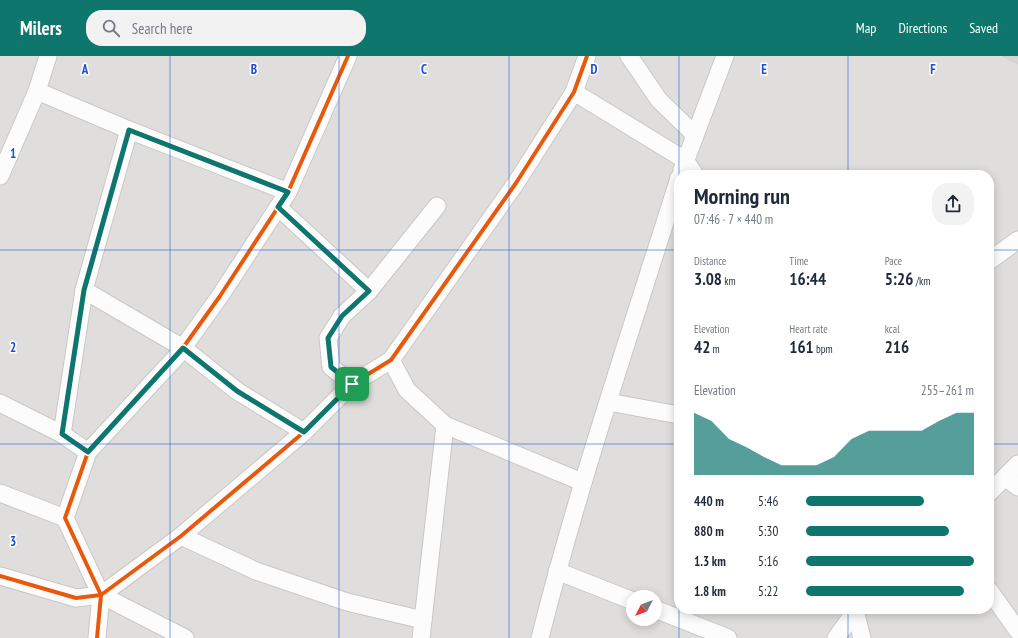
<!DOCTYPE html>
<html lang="en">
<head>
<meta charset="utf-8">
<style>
	:root { --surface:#fff; --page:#f2f2f3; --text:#1f2937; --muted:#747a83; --accent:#0f766e }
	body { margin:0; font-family:"PT Sans Narrow",sans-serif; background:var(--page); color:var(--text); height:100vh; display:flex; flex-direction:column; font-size:15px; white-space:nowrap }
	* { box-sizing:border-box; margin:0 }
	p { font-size:13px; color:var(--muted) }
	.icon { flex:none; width:22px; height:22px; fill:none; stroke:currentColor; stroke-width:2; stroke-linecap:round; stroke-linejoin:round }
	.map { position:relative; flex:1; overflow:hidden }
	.side { position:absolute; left:674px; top:114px; width:320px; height:444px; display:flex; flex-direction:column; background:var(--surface); border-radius:16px; box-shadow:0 2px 10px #0003 }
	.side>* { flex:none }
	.needle { width:26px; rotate:228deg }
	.tools { position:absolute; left:626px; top:534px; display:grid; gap:8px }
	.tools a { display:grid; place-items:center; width:36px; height:36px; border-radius:50%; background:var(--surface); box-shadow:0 2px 10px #0003; font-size:20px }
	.pin { position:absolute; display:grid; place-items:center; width:34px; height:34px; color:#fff; margin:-17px; border-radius:8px; box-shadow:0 2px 6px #0006 }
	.round { display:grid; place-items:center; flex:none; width:42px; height:42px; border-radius:16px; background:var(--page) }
	.headline { display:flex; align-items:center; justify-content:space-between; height:68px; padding:0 20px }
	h1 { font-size:22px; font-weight:800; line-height:30px }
	.figures { display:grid; grid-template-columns:repeat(3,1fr); gap:6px; height:68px; padding:4px 20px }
	.figures div { display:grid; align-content:center }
	.figures b { font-size:17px; font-weight:800 }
	.figures small { font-size:11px; font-weight:400 }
	.figures p { font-size:11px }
	.chart { height:112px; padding:8px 20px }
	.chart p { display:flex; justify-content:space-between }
	.chart svg { width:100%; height:72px; margin-top:4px; fill:var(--accent); opacity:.7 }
	ul { padding:0 20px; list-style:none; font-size:13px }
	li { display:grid; grid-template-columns:64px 48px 1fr; align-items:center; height:30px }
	li i { height:10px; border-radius:5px; background:var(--accent) }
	header { display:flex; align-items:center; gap:24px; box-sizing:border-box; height:56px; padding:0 20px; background:var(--accent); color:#fff }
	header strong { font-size:19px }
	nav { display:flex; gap:22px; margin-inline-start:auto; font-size:14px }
	.search { width:280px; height:36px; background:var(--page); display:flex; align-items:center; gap:10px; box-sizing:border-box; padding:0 14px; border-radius:16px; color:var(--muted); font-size:15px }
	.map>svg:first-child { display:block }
	.residential { fill:#dfdedc; fill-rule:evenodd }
	.building { fill:#d7d4d2; stroke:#d3d0cc }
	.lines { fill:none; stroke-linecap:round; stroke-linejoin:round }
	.minor-casing { stroke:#c9c8c7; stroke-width:19 }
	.minor { stroke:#fdfcfc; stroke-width:17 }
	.cycleway-casing { stroke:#fff; stroke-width:6 }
	.cycleway { stroke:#e8590c; stroke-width:4 }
	.route-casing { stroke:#fff; stroke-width:8 }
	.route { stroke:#0f766e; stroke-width:5 }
	.grid { fill:none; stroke:#1d4ed8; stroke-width:1; stroke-opacity:0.55 }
	.grid-label { font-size:13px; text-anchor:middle; font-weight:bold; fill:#1d4ed8; stroke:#fff; stroke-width:3; stroke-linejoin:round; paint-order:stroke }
</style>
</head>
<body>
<header>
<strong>Milers</strong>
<div class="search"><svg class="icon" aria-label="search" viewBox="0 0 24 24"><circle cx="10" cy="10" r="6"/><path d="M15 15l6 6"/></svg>Search here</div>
<nav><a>Map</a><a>Directions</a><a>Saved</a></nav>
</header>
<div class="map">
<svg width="1018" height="582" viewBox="0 0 1018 582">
	<rect width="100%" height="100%" fill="#f0eeeb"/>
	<path class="residential" d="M0 0H1018V582H0ZM679 119H989V553H679ZM633 541H655V563H633Z"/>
	<path class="building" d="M1002 0H1018V8Z"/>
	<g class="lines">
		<g class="minor-casing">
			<g id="minor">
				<path d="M629 0 659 44 695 79"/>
				<path d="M37 35 129 74 288 136"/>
				<path d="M574 36 685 104 695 119"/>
				<path d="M682 114 725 0"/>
				<path d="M0 120 37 35 48 0"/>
				<path d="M278 151 369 235"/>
				<path d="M989 205 1018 184"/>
				<path d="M84 234 183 292 237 335 304 376"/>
				<path d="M391 304 407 334 445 369 421 582"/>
				<path d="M352 328 331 311 328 282 342 260 369 235 437 150"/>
				<path d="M608 346 679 359"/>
				<path d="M0 347 62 378 88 396"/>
				<path d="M445 369 582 426"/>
				<path d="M62 378 84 234 129 74"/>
				<path d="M1006 422 1018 431"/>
				<path d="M0 437 65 462"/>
				<path d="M989 437 1018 408"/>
				<path d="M181 480 256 515 347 546 423 564"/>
				<path d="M557 515 633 545"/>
				<path d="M0 520 76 542 101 539 181 480 304 376 352 328 391 304 516 127 574 36 587 0"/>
				<path d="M989 534 1018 575"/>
				<path d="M101 539 185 582"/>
				<path d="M655 553 728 582"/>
				<path d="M855 555 862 582"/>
				<path d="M97 582 101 539 65 462 88 396 177 300 220 240 288 136 348 0"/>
				<path d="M540 582C579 427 631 275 679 122"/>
				<path d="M836 582 857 553"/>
			</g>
		</g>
		<use href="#minor" class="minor"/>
		<g class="cycleway-casing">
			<g id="cycleway">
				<path d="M0 520 76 542 101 539 181 480 304 376 352 328 391 304 516 127 574 36 587 0"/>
				<path d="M97 582 101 539 65 462 88 396 177 300 220 240 288 136 348 0"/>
			</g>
		</g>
		<use href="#cycleway" class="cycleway"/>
	</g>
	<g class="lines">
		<g class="route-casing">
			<path id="route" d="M129 74 288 136 278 151 369 235 342 260 328 282 331 311 352 328 304 376 237 335 183 292 88 396 62 378 84 234Z"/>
		</g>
		<use href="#route" class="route"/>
	</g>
	<path class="grid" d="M170 0V582M339 0V582M509 0V582M679 0V582M848 0V119M0 194H679M989 194H1018M0 388H679M989 388H1018M848 553V582"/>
	<g class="grid-label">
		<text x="85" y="18">A</text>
		<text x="254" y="18">B</text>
		<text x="424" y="18">C</text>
		<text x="594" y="18">D</text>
		<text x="764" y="18">E</text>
		<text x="933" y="18">F</text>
		<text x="13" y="102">1</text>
		<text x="13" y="296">2</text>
		<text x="13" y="490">3</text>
	</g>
</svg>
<div class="tools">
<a><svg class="needle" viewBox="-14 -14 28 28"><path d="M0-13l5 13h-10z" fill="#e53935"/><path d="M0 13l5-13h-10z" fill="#747a83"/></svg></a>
</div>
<div class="pin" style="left:352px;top:328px;background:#1e9e55"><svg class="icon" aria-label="arrive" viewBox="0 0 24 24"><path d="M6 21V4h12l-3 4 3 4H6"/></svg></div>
<section class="side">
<div class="headline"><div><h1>Morning run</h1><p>07:46 · 7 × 440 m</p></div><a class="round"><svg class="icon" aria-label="share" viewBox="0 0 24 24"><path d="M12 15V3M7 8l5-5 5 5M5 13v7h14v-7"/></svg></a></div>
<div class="figures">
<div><p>Distance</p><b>3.08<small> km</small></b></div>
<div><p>Time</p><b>16:44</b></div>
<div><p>Pace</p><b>5:26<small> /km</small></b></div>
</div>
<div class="figures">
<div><p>Elevation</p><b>42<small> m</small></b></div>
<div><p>Heart rate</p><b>161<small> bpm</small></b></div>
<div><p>kcal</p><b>216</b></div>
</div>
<div class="chart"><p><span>Elevation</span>255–261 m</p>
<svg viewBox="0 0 160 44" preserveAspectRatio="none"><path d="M0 44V6L10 11L20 22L30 27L40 33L50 38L60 38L70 38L80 33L90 22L100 17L110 17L120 17L130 17L140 11L150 6L160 6V44z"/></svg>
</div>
<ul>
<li><b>440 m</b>5:46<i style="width:70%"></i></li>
<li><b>880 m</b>5:30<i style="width:85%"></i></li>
<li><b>1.3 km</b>5:16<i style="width:100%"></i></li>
<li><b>1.8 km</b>5:22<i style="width:94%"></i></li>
</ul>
</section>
</div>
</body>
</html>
